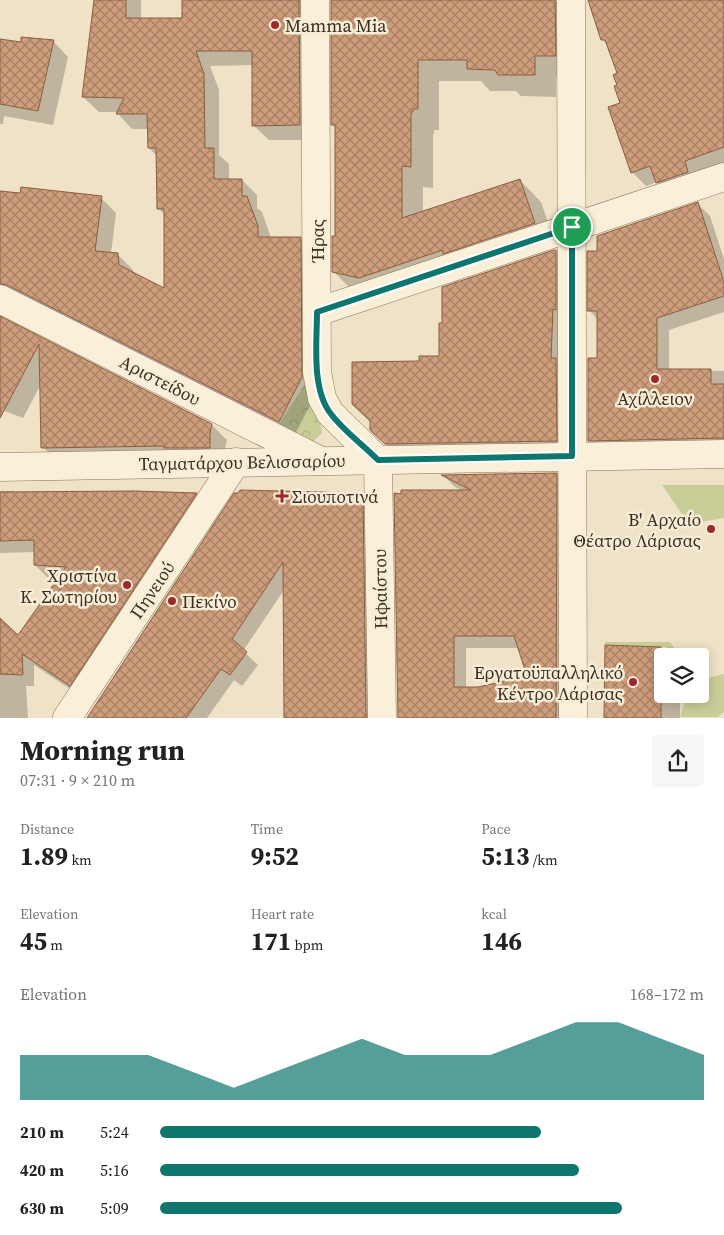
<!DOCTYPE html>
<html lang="en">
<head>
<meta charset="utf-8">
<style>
	:root { --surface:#fff; --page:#f6f6f6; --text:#222; --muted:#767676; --accent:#0f766e }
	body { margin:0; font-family:"Source Serif 4",serif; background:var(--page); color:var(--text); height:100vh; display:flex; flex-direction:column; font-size:19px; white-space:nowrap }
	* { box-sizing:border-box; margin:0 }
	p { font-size:16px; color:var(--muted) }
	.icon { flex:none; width:28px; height:28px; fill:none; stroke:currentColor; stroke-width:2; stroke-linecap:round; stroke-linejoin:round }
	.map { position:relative; height:718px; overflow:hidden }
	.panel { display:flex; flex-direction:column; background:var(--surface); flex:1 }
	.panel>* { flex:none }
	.tools { position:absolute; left:654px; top:648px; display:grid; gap:10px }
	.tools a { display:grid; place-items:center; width:55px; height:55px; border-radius:5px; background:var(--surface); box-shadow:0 2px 12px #0003; font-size:25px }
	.pin { position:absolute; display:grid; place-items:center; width:42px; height:42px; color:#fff; margin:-21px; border:2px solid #fff; border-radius:50%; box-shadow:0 1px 5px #0007 }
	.round { display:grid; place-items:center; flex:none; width:52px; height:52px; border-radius:5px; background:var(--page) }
	.head { display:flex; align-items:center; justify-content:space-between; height:85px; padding:0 20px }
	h1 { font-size:28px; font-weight:700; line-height:38px }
	.metrics { display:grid; grid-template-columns:repeat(3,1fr); gap:8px; height:85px; padding:5px 20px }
	.metrics div { display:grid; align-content:center }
	.metrics b { font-size:25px; font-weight:700 }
	.metrics small { font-size:14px; font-weight:400 }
	.metrics p { font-size:14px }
	.chart { height:140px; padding:10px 20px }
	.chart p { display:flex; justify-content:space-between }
	.chart svg { width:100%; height:90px; margin-top:5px; fill:var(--accent); opacity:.7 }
	ul { padding:0 20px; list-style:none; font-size:16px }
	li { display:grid; grid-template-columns:80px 60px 1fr; align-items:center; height:38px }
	li i { height:12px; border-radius:6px; background:var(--accent) }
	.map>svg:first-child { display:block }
	.grass { fill:#c9ce99 }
	.forest { fill:url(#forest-crowns) }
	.shadow { fill:#0003; fill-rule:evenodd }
	.building { fill:url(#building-cross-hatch); stroke:#8b5d40; fill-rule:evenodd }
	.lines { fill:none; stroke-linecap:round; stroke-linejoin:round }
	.minor-casing { stroke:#8b745b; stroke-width:29 }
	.tertiary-casing { stroke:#8b745b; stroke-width:29 }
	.minor { stroke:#faf0da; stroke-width:28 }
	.tertiary { stroke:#faf0da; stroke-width:28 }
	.route-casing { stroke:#fff; stroke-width:10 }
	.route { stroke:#0f766e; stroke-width:6 }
	.poi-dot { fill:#9c292c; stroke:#f7edd6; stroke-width:2 }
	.labels { text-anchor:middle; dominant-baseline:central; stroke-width:5; stroke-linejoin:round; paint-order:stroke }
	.poi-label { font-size:18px; fill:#3b2c1f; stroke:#f7edd6; text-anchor:start }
	.street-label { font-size:18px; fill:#3b2c1f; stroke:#f7edd6 }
</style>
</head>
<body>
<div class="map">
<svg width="724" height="718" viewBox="0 0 724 718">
	<defs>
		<pattern id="forest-crowns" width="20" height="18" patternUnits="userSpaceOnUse" patternTransform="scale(1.25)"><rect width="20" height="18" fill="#c9ce99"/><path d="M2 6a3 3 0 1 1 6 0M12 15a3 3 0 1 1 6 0" fill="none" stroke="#aeb183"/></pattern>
		<pattern id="building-cross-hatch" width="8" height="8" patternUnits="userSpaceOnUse" patternTransform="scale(1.25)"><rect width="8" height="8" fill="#ce9d7b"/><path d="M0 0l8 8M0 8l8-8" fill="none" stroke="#a88064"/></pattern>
	</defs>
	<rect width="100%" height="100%" fill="#efe2c6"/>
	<g class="grass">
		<path d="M662 485H724V518L689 524Z"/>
		<path d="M605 642H670L680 656H672L666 647 605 645Z"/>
		<path d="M724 674V712L718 717H680L687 694H700V682L707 678Z"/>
	</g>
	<path class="forest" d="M305 384C307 402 322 414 322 433L313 442 303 443 279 424Z"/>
	<g class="shadow">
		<path d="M95 0H141V19H183V0H308L315 140H269L253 125V65L210 66 219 90V155L229 164V180H242L257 195V208L262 212 271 238H300L315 253 317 392 294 436 0 311V192L101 198 116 213 111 254 118 255 133 270V274L165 290V215L158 208V157L149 148V129H132L118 114V112H99L83 97Z"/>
		<path d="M332 0H561L577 77H556V97L521 96 516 91H490L481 81H439V130H434V134H433V188L423 187V212L520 180 541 202 556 245 355 293 333 271 336 238V128L333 125Z"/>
		<path d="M589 0H724V166L671 196 657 182 646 186 632 172 619 86 618 74 608 45 603 40Z"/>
		<path d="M0 40 22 43 53 41 68 57 53 125 4 116 3 124H0Z"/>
		<path d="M698 204 710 216 724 259V312L669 330V370L724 371V450L602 453 589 440 598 359V320L589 310 598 253Z"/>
		<path d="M556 251 569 264V454L399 457 371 430 420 362 440 357Z"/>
		<path d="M0 318 212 425 227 440 225 449V462H58L43 447 41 384 23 418 2 410 0 411Z"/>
		<path d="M556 474 569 486 568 718H399L463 491 455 487 444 476ZM466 648H519L529 677 478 689H466Z"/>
		<path d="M0 491H14L16 494H196L208 506 82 697 34 665V686H26L28 718H0V623L19 637 60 578 47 577 35 565V552L0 553Z"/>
		<path d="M362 494 374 506 378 718H286L284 590 243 651 258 665 242 686 234 680 207 718H88Z"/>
		<path d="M661 648 669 656H662V694H680V718H605Z"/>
	</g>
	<g class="building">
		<path d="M94 0H126V18H182V0H299L300 125 252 126V51H196L204 74 205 148H214V179H242V196H247L258 226V237H301L302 377 279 422 7 285 0 284V191L20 193 21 187 102 196 95 251 118 253 119 265 164 288V209H157L156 148H148L147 114H116L124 98 82 97Z"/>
		<path d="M331 0H555L556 56H535V75H498L495 70 467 69V60H418V109H413V112H411V167L402 166V218L520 179 535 223 443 254V250L359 278 332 272V236H335V125H331Z"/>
		<path d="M588 0H724V147L685 161 688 172 656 183 650 166 631 173 608 107 620 103 614 86 617 85 613 75 617 73 605 40H601Z"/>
		<path d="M21 37 54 40 38 111 0 104V39L21 42Z"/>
		<path d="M698 202 724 282V296L657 318V369H711V384H724V438L588 441V358H597V311H587V251H597V236Z"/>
		<path d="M554 250H556V310L553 309 551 358H556L557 441 385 444 370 430V421L352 404V362L419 361V356H439V323H442V287Z"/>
		<path d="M0 316 212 424 210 433V448H164V446L41 448 39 344 0 418Z"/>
		<path d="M557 473 556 718H398L394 493 401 494V490H471L441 475ZM454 636H514L527 676 478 687H454Z"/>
		<path d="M240 490 363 493 366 718H284L283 562 232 639 247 652 230 675 221 669 186 718H87L234 493H238Z"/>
		<path d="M135 491 197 493 70 686 22 654 23 675 0 674V618L18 635 66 567 34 565V540L0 541V492Z"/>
		<path d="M605 645 661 647V718H604Z"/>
	</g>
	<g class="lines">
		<g class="minor-casing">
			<g id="minor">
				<path d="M315 0 317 372 322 398 330 413 378 460 382 718"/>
				<path d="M571 0 573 718"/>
				<path d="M0 299 321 461"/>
				<path d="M317 312 724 177"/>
				<path d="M67 718 236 462"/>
			</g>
		</g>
		<g class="tertiary-casing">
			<path id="tertiary" d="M0 467 724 454"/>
		</g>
		<use href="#minor" class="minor"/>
		<use href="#tertiary" class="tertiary"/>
	</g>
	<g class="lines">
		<g class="route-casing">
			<path id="route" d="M572 227V456L378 460C363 445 343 430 331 414 311 389 317 341 317 312Z"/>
		</g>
		<use href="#route" class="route"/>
	</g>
	<g class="poi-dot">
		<circle cx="275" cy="25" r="5"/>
		<circle cx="655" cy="379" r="5"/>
		<path d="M279.5 488.5h5v5h5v5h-5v5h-5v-5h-5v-5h5z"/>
		<circle cx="711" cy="529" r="5"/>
		<circle cx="127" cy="585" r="5"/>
		<circle cx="172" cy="601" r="5"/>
		<circle cx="633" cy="682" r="5"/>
	</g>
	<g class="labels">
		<g class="poi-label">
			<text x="285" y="25">Mamma Mia</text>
			<text x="655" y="398" text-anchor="middle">Αχίλλειον</text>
			<text x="292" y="496">Σιουποτινά</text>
			<text x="701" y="519" text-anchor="end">Β' Αρχαίο<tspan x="701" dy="21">Θέατρο Λάρισας</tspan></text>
			<text x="117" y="575" text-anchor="end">Χριστίνα<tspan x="117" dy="21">Κ. Σωτηρίου</tspan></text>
			<text x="182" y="601">Πεκίνο</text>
			<text x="623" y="672" text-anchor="end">Εργατοϋπαλληλικό<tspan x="623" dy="21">Κέντρο Λάρισας</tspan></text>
		</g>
		<g class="street-label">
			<text transform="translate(317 241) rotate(-90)">Ήρας</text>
			<text transform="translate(160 380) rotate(27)">Αριστείδου</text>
			<text transform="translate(242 462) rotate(-1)">Ταγματάρχου Βελισσαρίου</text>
			<text transform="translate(380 589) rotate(-91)">Ηφαίστου</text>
			<text transform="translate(152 590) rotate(-56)">Πηνειού</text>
		</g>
	</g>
</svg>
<div class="tools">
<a><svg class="icon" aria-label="layers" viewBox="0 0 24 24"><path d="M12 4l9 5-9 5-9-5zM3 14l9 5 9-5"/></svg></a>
</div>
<div class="pin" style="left:572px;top:227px;background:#1e9e55"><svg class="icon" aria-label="arrive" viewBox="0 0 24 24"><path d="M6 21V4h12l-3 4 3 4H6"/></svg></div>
</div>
<section class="panel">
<div class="head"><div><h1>Morning run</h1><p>07:31 · 9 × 210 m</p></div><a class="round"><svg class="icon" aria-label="share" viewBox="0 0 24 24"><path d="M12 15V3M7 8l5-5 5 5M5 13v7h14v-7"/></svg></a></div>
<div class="metrics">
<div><p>Distance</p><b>1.89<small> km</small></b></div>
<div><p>Time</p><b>9:52</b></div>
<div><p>Pace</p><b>5:13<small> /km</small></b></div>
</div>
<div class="metrics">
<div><p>Elevation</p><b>45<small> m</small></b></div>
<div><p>Heart rate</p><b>171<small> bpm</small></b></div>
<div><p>kcal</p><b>146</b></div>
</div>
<div class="chart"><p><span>Elevation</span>168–172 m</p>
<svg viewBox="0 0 160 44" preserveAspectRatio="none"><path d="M0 44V22L10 22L20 22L30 22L40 30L50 38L60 30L70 22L80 14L90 22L100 22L110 22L120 14L130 6L140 6L150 14L160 22V44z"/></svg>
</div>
<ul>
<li><b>210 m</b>5:24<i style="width:70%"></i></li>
<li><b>420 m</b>5:16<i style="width:77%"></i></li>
<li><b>630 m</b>5:09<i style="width:85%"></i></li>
</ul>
</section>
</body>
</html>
